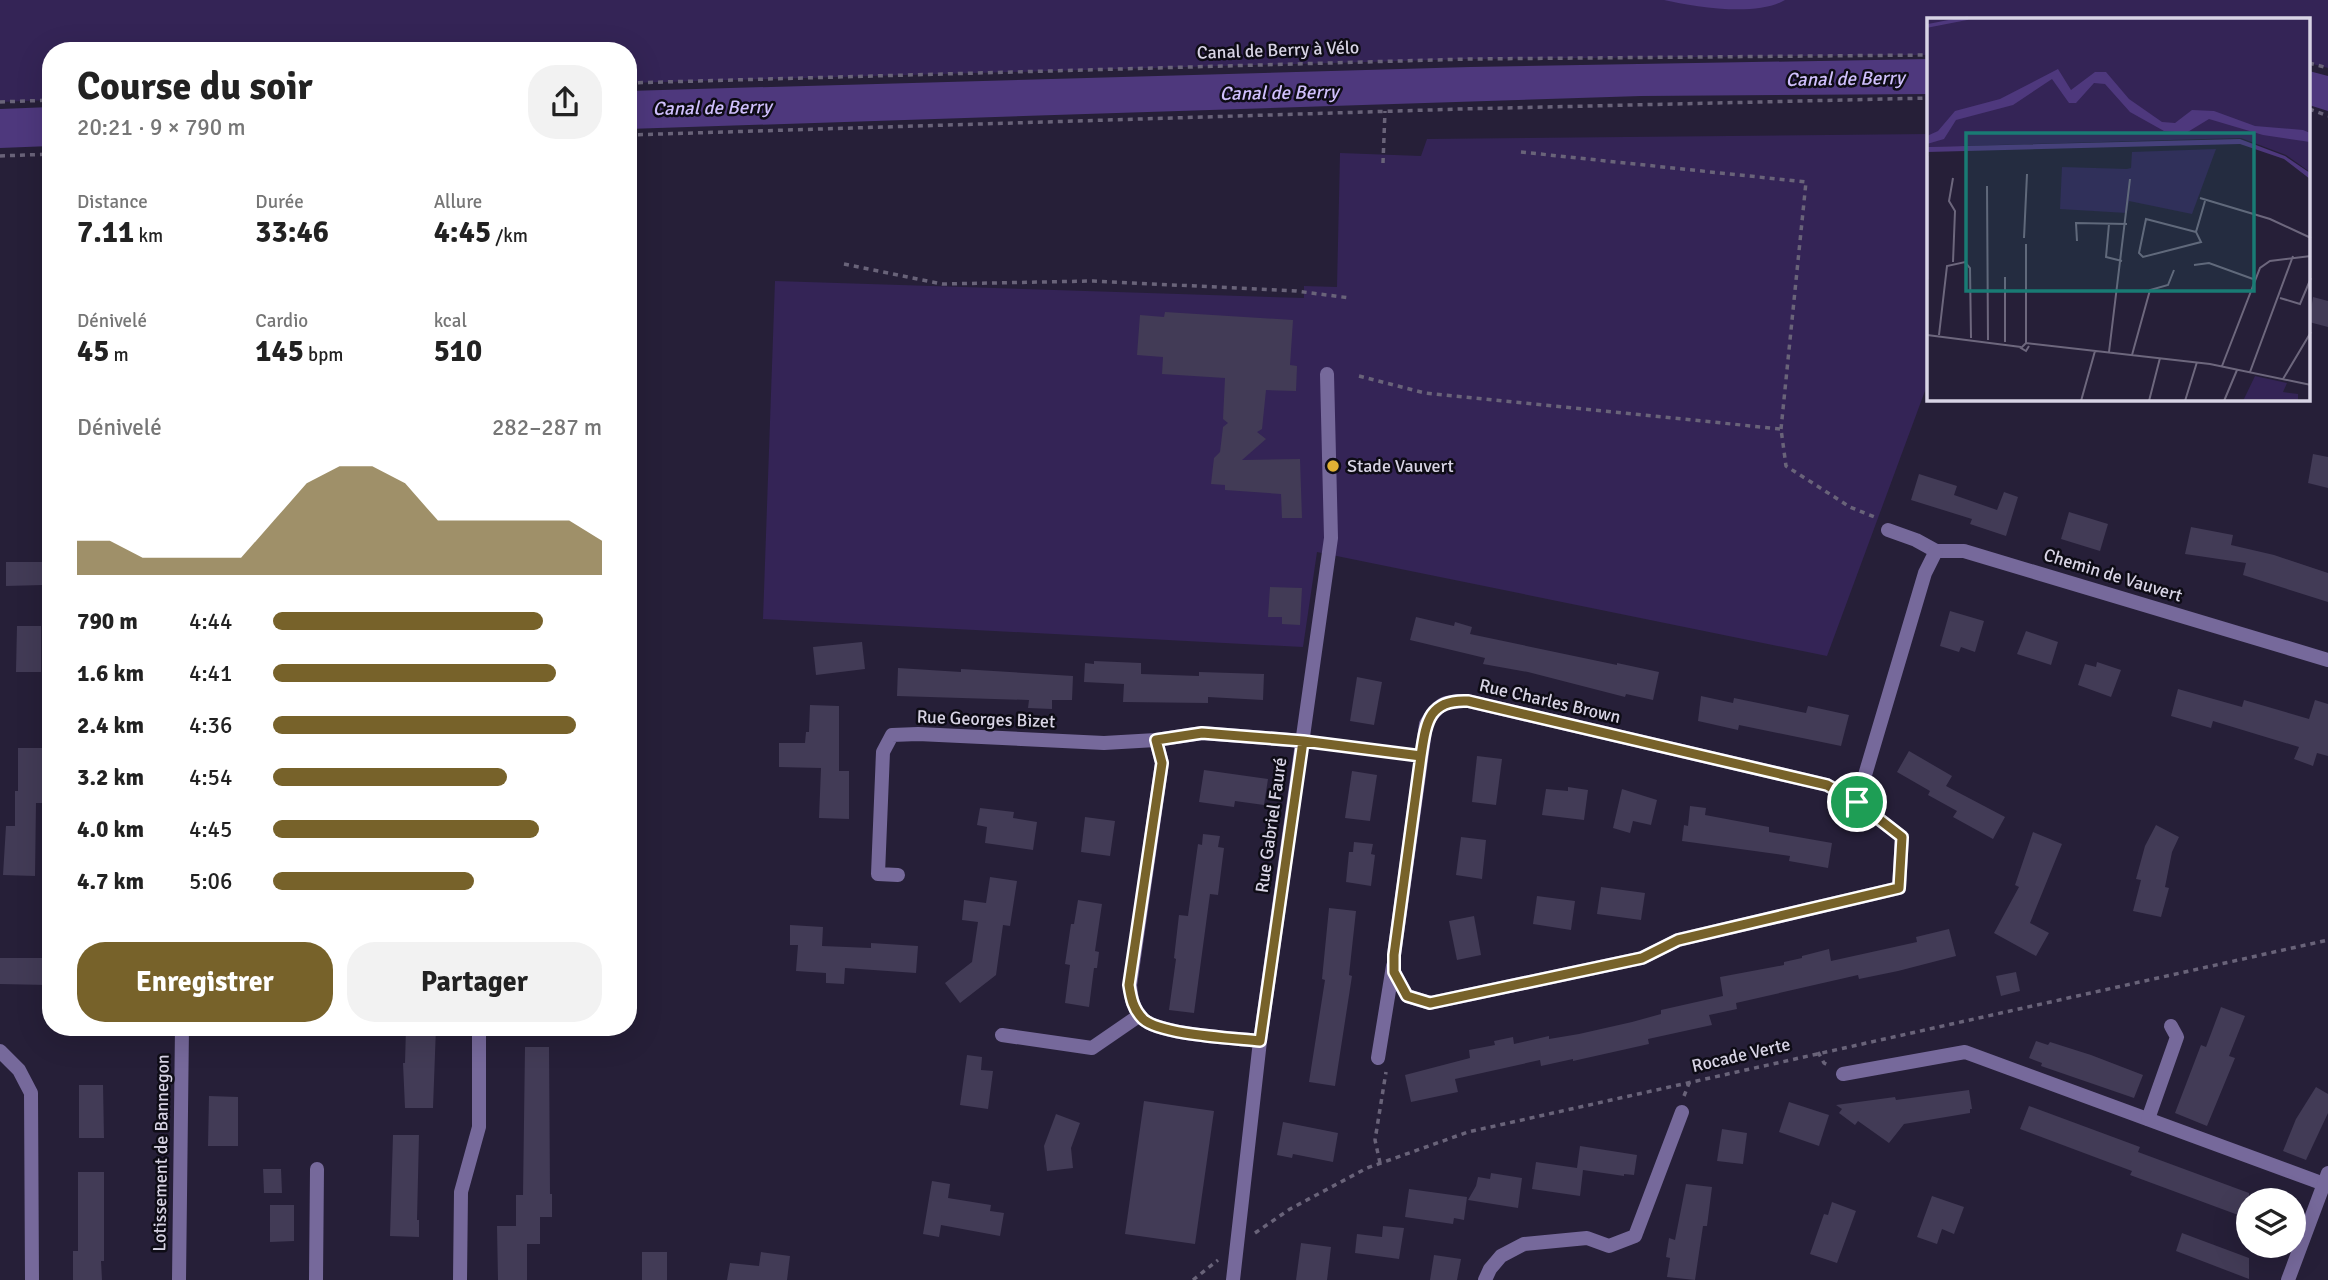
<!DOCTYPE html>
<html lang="fr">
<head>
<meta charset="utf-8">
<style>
	:root { --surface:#fff; --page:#f2f2f2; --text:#222; --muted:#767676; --accent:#77622a }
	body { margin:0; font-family:Signika,sans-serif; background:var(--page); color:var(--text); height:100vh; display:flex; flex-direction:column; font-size:26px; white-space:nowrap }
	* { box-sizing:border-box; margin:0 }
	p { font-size:23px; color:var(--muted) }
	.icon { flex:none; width:38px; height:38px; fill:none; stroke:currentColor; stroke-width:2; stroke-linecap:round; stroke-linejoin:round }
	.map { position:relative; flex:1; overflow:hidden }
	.sheet { position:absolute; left:42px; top:42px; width:595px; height:994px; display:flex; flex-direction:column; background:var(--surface); border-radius:28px; box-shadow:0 7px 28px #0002 }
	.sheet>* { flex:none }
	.buttons { position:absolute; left:2236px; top:1188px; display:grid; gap:14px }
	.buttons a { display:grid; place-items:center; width:70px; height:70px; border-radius:50%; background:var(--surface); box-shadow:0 7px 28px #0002; font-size:35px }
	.pin { position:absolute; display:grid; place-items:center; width:60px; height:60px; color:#fff; margin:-30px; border:4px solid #fff; border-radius:50%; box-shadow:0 2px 7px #0007 }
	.round { display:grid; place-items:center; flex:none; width:74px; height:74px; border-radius:28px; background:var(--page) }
	.head { display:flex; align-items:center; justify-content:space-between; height:119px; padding:0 35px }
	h1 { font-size:38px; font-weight:700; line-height:52px }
	.figures { display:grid; grid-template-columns:repeat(3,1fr); gap:10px; height:119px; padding:7px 35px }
	.figures div { display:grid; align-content:center }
	.figures b { font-size:30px; font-weight:700 }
	.figures small { font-size:19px; font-weight:400 }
	.figures p { font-size:19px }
	.chart { height:196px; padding:14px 35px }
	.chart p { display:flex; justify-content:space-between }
	.chart svg { width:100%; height:126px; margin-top:7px; fill:var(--accent); opacity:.7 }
	.cta { display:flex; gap:14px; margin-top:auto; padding:14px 35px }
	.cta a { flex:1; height:80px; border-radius:28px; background:var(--accent); color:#fff; font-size:28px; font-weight:700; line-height:80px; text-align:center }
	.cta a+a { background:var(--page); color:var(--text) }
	ul { padding:0 35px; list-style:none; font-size:23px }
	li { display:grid; grid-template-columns:112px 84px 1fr; align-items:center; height:52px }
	li i { height:18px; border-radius:9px; background:var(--accent) }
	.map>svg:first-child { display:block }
	.green { fill:#342456 }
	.water { fill:#4e387d }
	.building { fill:#423b56 }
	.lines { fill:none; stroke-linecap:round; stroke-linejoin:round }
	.path { stroke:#696379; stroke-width:3.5; stroke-dasharray:5 5; stroke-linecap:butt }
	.street { stroke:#76699b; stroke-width:14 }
	.route-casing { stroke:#fff; stroke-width:14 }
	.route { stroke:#77622a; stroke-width:9 }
	.poi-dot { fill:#e0b034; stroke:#0e0c16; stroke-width:2.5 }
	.labels { text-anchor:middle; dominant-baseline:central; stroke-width:5; stroke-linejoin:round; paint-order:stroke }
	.street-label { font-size:18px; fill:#d8d4e5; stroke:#0e0c16 }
	.poi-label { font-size:18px; fill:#d8d4e5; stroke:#0e0c16; text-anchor:start }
	.water-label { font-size:19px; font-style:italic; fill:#d0c0fd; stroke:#0e0c16 }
	.inset-river { fill:none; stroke:#4e387d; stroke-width:3.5 }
	.inset-road { fill:none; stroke:#6d677d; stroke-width:2 }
	.view { fill:#197b74; fill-opacity:0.15; stroke:#197b74; stroke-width:3.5 }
	.inset-edge { fill:none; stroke:#d8d4e5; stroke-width:3.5 }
</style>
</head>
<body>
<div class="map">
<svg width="2328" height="1280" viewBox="0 0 2328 1280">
	<rect width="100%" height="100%" fill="#261f38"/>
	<g class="green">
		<path d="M0 0H2328V68L2309 63V19H1929V55L1469 59 628 83V51H51V100L0 102Z"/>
		<path d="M1929 134V380L1827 656 1317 552 1303 647 763 619 775 281 1304 298V286L1337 287 1340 153 1421 156 1427 139Z"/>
	</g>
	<g class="water">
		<path d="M1664 0H1785C1757 17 1695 7 1664 0Z"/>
		<path d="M1929 59V94L1641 96 628 129V91L1470 67Z"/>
		<path d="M2309 71 2328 76V111L2309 105Z"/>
		<path d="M51 107V146L0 148V109Z"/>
	</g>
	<g class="building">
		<path d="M2313 297 2328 301V327L2309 322Z"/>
		<path d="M1165 312 1293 320 1290 365 1297 366 1296 391 1266 390 1262 429 1257 432 1266 439 1242 460 1300 459 1302 518H1282L1281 494 1225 490V485L1211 484 1214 458 1220 452 1223 427 1228 423 1223 419 1225 378 1162 374 1163 357 1137 355 1140 315 1164 317Z"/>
		<path d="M2313 454 2328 457V488L2308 483Z"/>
		<path d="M1919 474 1957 486 1954 495 1997 510 2004 492 2018 497 2006 536 1970 524 1972 519 1911 500Z"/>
		<path d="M2069 512 2108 524 2100 551 2061 539Z"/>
		<path d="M2191 527 2233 535 2231 545 2274 555 2328 573V602L2243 575 2246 563 2185 554Z"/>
		<path d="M6 562H43V585L6 586Z"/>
		<path d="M1270 587 1302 588 1300 625 1282 624V617H1268Z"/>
		<path d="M1950 611 1984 621 1975 652 1961 647 1959 652 1940 646Z"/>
		<path d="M1416 617 1454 626 1455 622 1472 627 1470 634 1617 665V663L1659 672 1653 700 1626 694 1625 697 1528 672 1483 664 1485 658 1410 640Z"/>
		<path d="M17 626H41V672H16Z"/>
		<path d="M2026 631 2058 642 2051 665 2017 654Z"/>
		<path d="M862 642 865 669 816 675 813 647Z"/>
		<path d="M1094 661 1141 663V674L1199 676V672L1264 674 1263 700 1208 697V703L1123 702 1124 684 1084 682 1085 663 1094 664Z"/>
		<path d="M2097 662 2121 670 2111 697 2078 685 2085 664 2096 667Z"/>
		<path d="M898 668 961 672V669L1073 676 1072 700H1052V709L1028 708 1029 700 897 696Z"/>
		<path d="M1357 677 1382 682 1374 725 1350 721Z"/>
		<path d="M2178 689 2242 707 2244 700 2309 719 2315 700 2328 704V756L2317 753 2313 766 2294 759 2299 747 2213 721 2211 728 2171 716Z"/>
		<path d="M1701 696 1733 703 1734 698 1806 713 1808 706 1849 715 1841 746 1739 725 1738 730 1698 721Z"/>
		<path d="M810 705 839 706V771H849V819L819 818 821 768 779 767V743H805L806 732H809Z"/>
		<path d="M18 748H45V803H36L35 876 3 875 6 826H15V791H18Z"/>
		<path d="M1909 751 1952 776 1946 786 2005 817 1993 839 1953 817 1957 811 1928 795 1930 791 1897 772Z"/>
		<path d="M1477 756 1502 759 1496 805 1472 802Z"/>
		<path d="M1204 770 1268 779 1264 805 1235 801 1234 807 1199 802Z"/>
		<path d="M1352 771 1377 775 1370 821 1345 818Z"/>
		<path d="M1568 787 1588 790 1584 820 1542 815 1546 789 1568 791Z"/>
		<path d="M1622 789 1657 800 1651 825 1633 821 1630 833 1613 828Z"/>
		<path d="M1690 806 1706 808 1705 815 1769 827V832L1832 843 1828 868 1789 861 1790 856 1682 841 1684 825 1688 826Z"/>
		<path d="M980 808 1014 812 1013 818 1037 822 1033 850 985 843 987 827 977 825Z"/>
		<path d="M1085 817 1115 821 1110 856 1081 852Z"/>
		<path d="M2156 825 2179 837 2172 852 2165 887 2169 888 2161 917 2133 911 2141 880 2136 879 2145 846Z"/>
		<path d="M2033 832 2062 844 2030 923 2049 933 2036 956 1994 933 2019 887 2015 885Z"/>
		<path d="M1203 834 1220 836 1218 847 1224 848 1218 895 1210 894 1194 1013 1169 1010 1176 959 1174 958 1179 915 1188 916 1198 844 1202 845Z"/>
		<path d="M1461 837 1486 840 1482 879 1456 875Z"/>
		<path d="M1354 842 1373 844 1371 854 1375 855 1371 886 1346 882 1349 852H1353Z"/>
		<path d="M990 877 1017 881 1010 926 1003 925 996 975 960 1003 945 983 972 962 978 922 962 920 964 900 986 903Z"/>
		<path d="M1601 887 1645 893 1641 920 1597 914Z"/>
		<path d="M1537 896 1575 901 1571 930 1533 924Z"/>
		<path d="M1078 900 1102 904 1095 951 1099 952 1097 968H1094L1089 1007 1065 1003 1070 965 1065 964 1071 924H1074Z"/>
		<path d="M1329 908 1356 911 1349 975 1352 976 1335 1086 1309 1082 1325 980 1322 979Z"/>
		<path d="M1474 916 1481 955 1457 960 1449 921Z"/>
		<path d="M790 925 823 927 822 946 871 948V943L918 946 916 973 845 968 844 984 826 983V973L796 971 798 945H790Z"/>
		<path d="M1949 929 1956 956 1898 971 1859 979 1858 975 1736 1003 1737 1009 1709 1015 1712 1025 1648 1039 1649 1044 1573 1061V1059L1541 1066 1540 1060 1455 1079 1458 1092 1411 1102 1405 1075 1470 1058 1469 1050 1495 1045 1494 1041 1513 1037 1514 1044 1549 1036V1039L1579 1034 1632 1022 1661 1014V1010L1723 996 1720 977 1784 965V962L1802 958V956L1829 949 1831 961 1917 942 1916 937Z"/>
		<path d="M0 958H48V985L0 984Z"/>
		<path d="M2016 972 2020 991 2001 996 1996 976Z"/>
		<path d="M2221 1007 2245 1016 2229 1056 2235 1058 2207 1126 2175 1113 2201 1045 2206 1047Z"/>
		<path d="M406 1027H436L433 1108H405L403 1063H405Z"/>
		<path d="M2036 1041 2048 1045 2050 1042 2091 1055 2143 1075 2134 1098 2041 1066 2042 1063 2029 1058Z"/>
		<path d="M525 1047H549L550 1194H552V1217H540V1244H527V1280H498L497 1226H516V1195H523Z"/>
		<path d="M967 1055 982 1057 981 1070 993 1071 988 1109 960 1105Z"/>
		<path d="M79 1085H103L104 1138H79Z"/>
		<path d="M2316 1087 2328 1094V1113L2306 1160 2283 1151 2296 1119Z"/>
		<path d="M1969 1090 1972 1109H1970V1113L1904 1124 1889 1143 1858 1121 1855 1125 1839 1113 1842 1109 1836 1105 1895 1097 1896 1100Z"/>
		<path d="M209 1096 238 1097V1146H208Z"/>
		<path d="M1144 1101 1214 1111 1195 1244 1125 1234Z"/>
		<path d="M1789 1102 1829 1115 1819 1146 1779 1132Z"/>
		<path d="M2029 1106 2140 1147 2138 1152 2249 1193V1219L2130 1175 2132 1171 2020 1129Z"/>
		<path d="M1056 1114 1080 1123 1071 1148 1073 1168 1047 1171 1044 1146Z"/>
		<path d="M1283 1122 1338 1133 1333 1162 1293 1154 1292 1158 1277 1155Z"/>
		<path d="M1722 1129 1747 1133 1743 1164 1717 1161Z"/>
		<path d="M393 1135H419L417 1220H419V1237L390 1236Z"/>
		<path d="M1580 1146 1637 1155 1634 1175 1624 1174V1176L1583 1170 1580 1196 1532 1189 1536 1162 1577 1168Z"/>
		<path d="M263 1169H281L282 1193H264Z"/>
		<path d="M78 1172H104V1261H101L102 1280H73V1251H78Z"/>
		<path d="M1491 1173 1522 1178 1518 1208 1468 1200 1476 1186 1478 1177 1490 1179Z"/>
		<path d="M932 1181 950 1184 948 1198 991 1205 990 1211 1004 1213 1000 1236 941 1225 939 1237 923 1234Z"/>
		<path d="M1686 1184 1712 1187 1707 1226H1703L1695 1280 1667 1277 1670 1258 1666 1257 1669 1238 1675 1240Z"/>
		<path d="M1409 1189 1467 1197 1464 1220 1454 1218 1453 1224 1405 1217Z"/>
		<path d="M1932 1196 1964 1207 1954 1234 1942 1229 1937 1244 1917 1237Z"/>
		<path d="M1832 1202 1856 1211 1837 1263 1810 1254 1824 1214 1828 1215Z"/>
		<path d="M270 1205H294V1241L270 1242Z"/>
		<path d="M1383 1226 1404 1228 1399 1259 1355 1253 1357 1234 1382 1237Z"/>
		<path d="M2182 1233 2249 1258V1279L2176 1251Z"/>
		<path d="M1301 1243 1331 1247 1327 1280H1296Z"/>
		<rect x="642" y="1252" width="25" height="28"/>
		<path d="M761 1252 790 1256 787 1280H727L730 1263 759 1266Z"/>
		<path d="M1434 1255 1461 1259 1457 1280H1430Z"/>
	</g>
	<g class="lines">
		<g class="path">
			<path d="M2309 63 2328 68"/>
			<path d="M628 83 1469 59 1929 55"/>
			<path d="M0 102 51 100"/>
			<path d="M2309 109 2328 116"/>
			<path d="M628 135 1461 109 1929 98"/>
			<path d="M1521 152 1806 182 1781 429"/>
			<path d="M0 156 51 154"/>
			<path d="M1383 163 1385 111"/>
			<path d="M844 264 942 284 1093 281 1296 291 1350 298"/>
			<path d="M1359 376 1425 393 1781 429 1786 466 1850 507 1877 518"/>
			<path d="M1319 743 1405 754"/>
			<path d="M1818 1052 1824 1063 1830 1066"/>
			<path d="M1684 1096 1690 1081"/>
			<path d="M1380 1163 1375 1140 1386 1072"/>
			<path d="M1255 1233 1290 1209 1367 1168 1468 1132 2328 940"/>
			<path d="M1193 1280 1218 1260"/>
		</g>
		<g class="street">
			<path d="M1888 530 1916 540 1936 551H1964L2328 660"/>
			<path d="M1156 740 1162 763 1130 985C1131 998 1133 1009 1143 1019 1160 1035 1234 1038 1260 1041"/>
			<path d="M1857 802 1827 785 1468 701C1444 700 1438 704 1426 724L1394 955V972L1407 996 1430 1003 1642 958 1678 940 1899 888 1902 837 1857 802 1925 573 1936 551"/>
			<path d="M898 875 878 874 883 752 892 735 918 734 1104 743 1156 740 1202 733 1303 741"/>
			<path d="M1002 1035 1092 1048 1140 1015"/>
			<path d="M0 1051 19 1070 31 1093 32 1280"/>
			<path d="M1378 1058 1393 966"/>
			<path d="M1843 1074 1965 1052 2324 1184"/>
			<path d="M2148 1119 2177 1037 2171 1026"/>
			<path d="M179 1280 182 1027"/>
			<path d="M316 1280 317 1169"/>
			<path d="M460 1280 461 1192 479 1127V1027"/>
			<path d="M1233 1280 1260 1041 1331 538 1327 374"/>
			<path d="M1485 1280 1490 1269 1501 1256 1524 1244 1587 1238 1609 1246 1635 1236 1682 1112"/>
			<path d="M2288 1280 2328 1173"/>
		</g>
	</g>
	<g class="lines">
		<g class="route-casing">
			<path id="route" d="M1857 802 1827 785 1468 701C1428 699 1426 723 1421 756L1303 741 1202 733 1156 740 1162 763 1129 985C1131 998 1133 1009 1143 1019 1160 1035 1234 1038 1260 1041L1303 741 1421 756 1394 955V972L1407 996 1430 1003 1642 958 1678 940 1899 888 1902 837 1857 802"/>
		</g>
		<use href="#route" class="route"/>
	</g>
	<circle class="poi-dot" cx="1333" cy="466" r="7"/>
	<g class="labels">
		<g class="street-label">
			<text transform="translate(1278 50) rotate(-2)">Canal de Berry à Vélo</text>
			<text transform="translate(2113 575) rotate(17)">Chemin de Vauvert</text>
			<text transform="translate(1550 701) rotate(13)">Rue Charles Brown</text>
			<text transform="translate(986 719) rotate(2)">Rue Georges Bizet</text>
			<text transform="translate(1271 825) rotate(-82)">Rue Gabriel Fauré</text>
			<text transform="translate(1741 1055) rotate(-13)">Rocade Verte</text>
			<text transform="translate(161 1153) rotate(-89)">Lotissement de Bannegon</text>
		</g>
		<g class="poi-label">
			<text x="1347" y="466">Stade Vauvert</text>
		</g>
		<g class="water-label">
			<text transform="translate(1845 79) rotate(-1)">Canal de Berry</text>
			<text transform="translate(1279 93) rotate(-1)">Canal de Berry</text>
			<text transform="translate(712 108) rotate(-1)">Canal de Berry</text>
		</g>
	</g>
	<g transform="translate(1927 18)">
		<rect width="383" height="383" fill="#261f38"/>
		<path d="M0 0H383V154L359 137 314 120 0 129ZM289 131 265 196 202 183 200 195 133 191 135 149 200 151 204 150 205 134ZM0 138H2V261H0ZM328 358 360 365 356 374 371 376V383H316Z" fill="#342456"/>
		<path d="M131 51 144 72 168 54H179L202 81 235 104 248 105 265 92 287 93 328 108 376 112 383 115V124L336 117 282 101 259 115 237 113 203 94 178 66 167 65 149 85H142L125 61 86 87 29 102 17 121 0 126V118L11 113 28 93 73 81ZM313 121 358 138 383 155V161L357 141 313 126 0 134V129Z" fill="#4e387d"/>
		<path class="inset-river" d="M0 8 41 0"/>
		<path class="inset-road" d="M60 168 61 322M273 180 343 201 384 220M182 206 179 239 195 243M269 214 219 201 212 235 216 239 274 224 269 214 278 183M97 220 100 156M150 223 149 205 200 206M99 226V325M26 244 28 193 22 183 26 160M267 247 282 245 326 261M353 280 373 286 384 260M0 317 94 329M12 317 20 248 38 244 43 250 44 320M78 324V259M102 328 99 333 94 330 99 325 283 346 384 367M182 334 203 161M205 337 223 272 241 267 247 252M295 348 333 250 343 243 384 238M323 354 366 238M356 361 384 314M154 383 168 333M222 383 233 340M258 383 270 344M297 383 310 352"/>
		<path class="view" d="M39 115H327V273H39Z"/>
		<rect width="383" height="383" class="inset-edge"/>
	</g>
</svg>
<div class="buttons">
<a><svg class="icon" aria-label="layers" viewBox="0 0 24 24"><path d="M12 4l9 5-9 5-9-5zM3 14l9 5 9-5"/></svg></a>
</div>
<div class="pin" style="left:1857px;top:802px;background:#1e9e55"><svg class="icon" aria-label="arrive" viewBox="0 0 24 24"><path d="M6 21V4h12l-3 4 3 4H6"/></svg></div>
<section class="sheet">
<div class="head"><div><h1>Course du soir</h1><p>20:21 · 9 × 790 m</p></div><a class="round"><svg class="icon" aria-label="share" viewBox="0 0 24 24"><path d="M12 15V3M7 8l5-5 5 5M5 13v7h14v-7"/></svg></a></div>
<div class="figures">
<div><p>Distance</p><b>7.11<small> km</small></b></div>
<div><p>Durée</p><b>33:46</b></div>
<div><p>Allure</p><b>4:45<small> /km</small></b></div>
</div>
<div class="figures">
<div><p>Dénivelé</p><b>45<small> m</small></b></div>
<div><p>Cardio</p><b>145<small> bpm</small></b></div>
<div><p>kcal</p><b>510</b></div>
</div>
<div class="chart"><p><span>Dénivelé</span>282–287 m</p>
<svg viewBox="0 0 160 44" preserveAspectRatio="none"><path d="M0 44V32L10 32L20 38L30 38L40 38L50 38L60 25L70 12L80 6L90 6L100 12L110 25L120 25L130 25L140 25L150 25L160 32V44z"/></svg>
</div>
<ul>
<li><b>790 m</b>4:44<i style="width:82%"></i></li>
<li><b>1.6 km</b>4:41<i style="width:86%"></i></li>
<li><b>2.4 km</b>4:36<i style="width:92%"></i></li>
<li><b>3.2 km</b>4:54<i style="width:71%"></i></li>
<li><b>4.0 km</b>4:45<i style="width:81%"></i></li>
<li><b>4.7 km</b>5:06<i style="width:61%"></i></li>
</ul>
<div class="cta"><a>Enregistrer</a><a>Partager</a></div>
</section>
</div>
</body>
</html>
